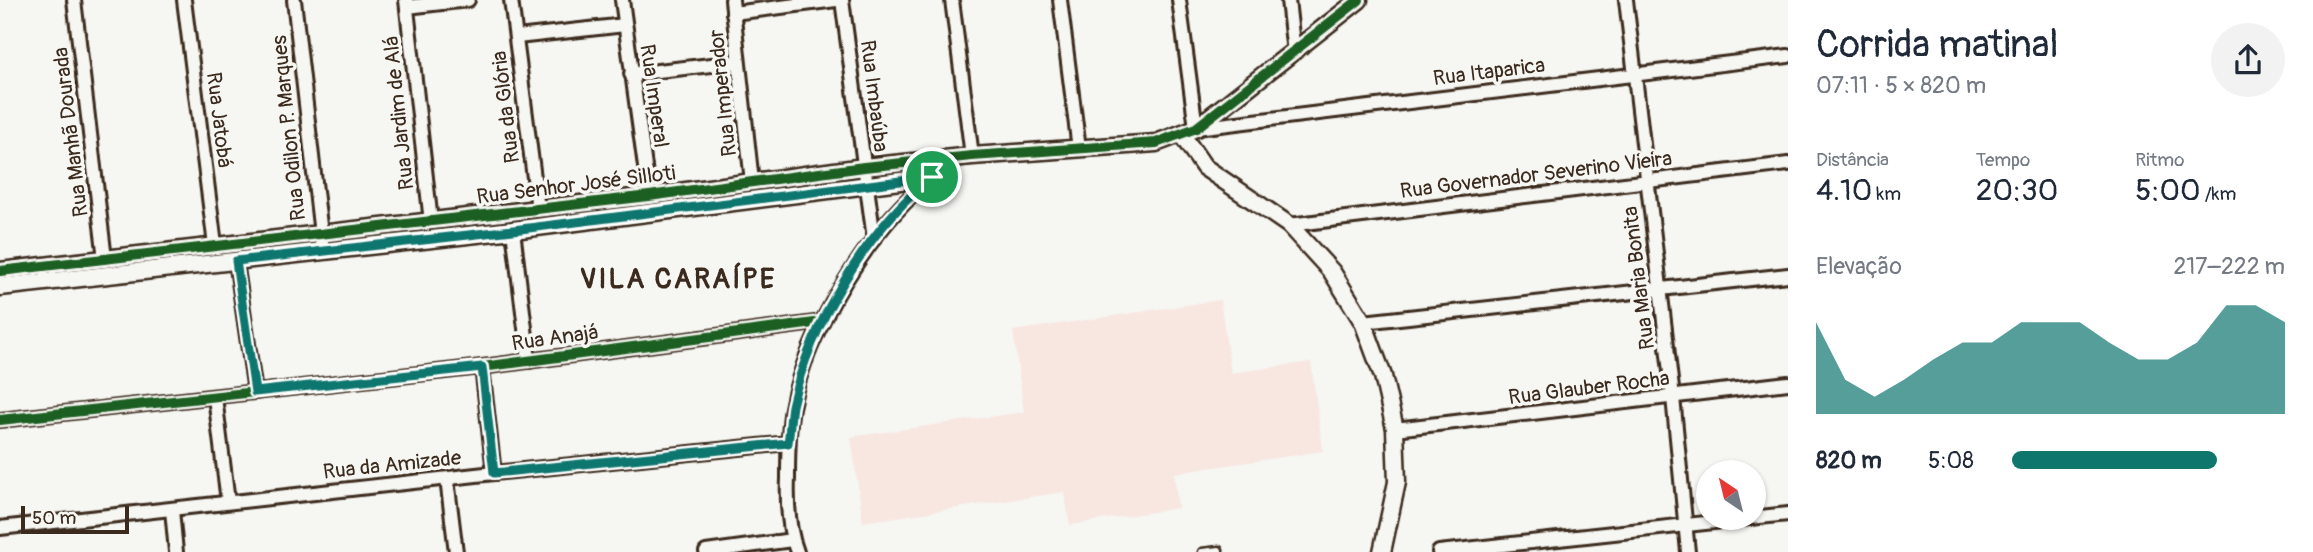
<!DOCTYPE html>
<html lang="pt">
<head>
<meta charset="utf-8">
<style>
	:root { --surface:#fff; --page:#f2f2f3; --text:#1f2937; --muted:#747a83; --accent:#0f766e }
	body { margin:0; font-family:Pangolin,sans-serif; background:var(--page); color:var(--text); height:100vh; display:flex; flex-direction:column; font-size:26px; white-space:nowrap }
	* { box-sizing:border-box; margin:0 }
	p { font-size:23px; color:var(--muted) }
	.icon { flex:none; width:38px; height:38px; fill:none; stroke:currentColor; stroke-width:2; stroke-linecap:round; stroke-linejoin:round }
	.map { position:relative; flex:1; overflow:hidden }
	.sheet { display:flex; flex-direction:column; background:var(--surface); width:525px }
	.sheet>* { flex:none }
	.needle { width:46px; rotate:325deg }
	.controls { position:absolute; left:1696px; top:460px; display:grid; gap:14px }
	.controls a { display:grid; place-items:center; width:70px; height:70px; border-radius:50%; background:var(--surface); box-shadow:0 2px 5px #0004; font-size:35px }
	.scale { position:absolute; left:21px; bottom:18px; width:108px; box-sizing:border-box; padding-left:7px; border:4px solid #3b2a1e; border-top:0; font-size:19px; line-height:24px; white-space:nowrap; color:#3b2a1e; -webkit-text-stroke:5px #f6f6f2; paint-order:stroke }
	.pin { position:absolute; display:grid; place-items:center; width:60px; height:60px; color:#fff; margin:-30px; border:4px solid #fff; border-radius:50%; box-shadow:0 2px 7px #0007 }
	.round { display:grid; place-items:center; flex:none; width:74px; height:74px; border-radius:37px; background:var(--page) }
	.headline { display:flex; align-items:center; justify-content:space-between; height:119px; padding:0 28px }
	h1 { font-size:38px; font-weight:600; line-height:52px }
	.metrics { display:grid; grid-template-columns:repeat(3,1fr); gap:10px; height:119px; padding:7px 28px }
	.metrics div { display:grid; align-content:center }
	.metrics b { font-size:30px; font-weight:600 }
	.metrics small { font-size:19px; font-weight:400 }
	.metrics p { font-size:19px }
	.chart { height:196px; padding:14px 28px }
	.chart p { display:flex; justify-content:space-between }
	.chart svg { width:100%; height:126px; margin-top:7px; fill:var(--accent); opacity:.7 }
	ul { padding:0 28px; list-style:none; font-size:23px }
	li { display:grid; grid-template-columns:112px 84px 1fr; align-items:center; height:52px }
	li i { height:18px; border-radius:9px; background:var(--accent) }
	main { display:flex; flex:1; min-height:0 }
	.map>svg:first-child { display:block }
	.built { fill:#f8e6e1 }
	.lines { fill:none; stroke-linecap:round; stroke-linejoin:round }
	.service-casing { stroke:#3b2a1e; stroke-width:11 }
	.minor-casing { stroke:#3b2a1e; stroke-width:18 }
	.tertiary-casing { stroke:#3b2a1e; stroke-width:21 }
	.service { stroke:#f6f6f2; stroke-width:6 }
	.minor { stroke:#f6f6f2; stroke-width:12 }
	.tertiary { stroke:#f6f6f2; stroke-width:16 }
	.cycleway-casing { stroke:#f6f6f2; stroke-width:15 }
	.cycleway { stroke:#1b5e20; stroke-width:10 }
	.route-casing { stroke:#fff; stroke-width:14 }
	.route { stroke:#0f766e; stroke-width:9 }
	.labels { text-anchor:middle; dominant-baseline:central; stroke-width:7; stroke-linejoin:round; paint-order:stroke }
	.street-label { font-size:21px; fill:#3b2a1e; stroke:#f6f6f2 }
	.district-label { font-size:28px; font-weight:bold; letter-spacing:2px; fill:#3b2a1e; stroke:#f6f6f2 }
</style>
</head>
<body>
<main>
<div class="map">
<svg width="1788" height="552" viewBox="0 0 1788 552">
	<rect width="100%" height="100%" fill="#f6f6f2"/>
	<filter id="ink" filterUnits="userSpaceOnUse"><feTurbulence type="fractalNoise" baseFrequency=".0143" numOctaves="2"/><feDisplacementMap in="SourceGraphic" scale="14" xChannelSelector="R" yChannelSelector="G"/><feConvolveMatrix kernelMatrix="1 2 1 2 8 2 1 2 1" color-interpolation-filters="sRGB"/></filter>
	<g filter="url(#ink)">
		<path class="built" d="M1220 300 1231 373 1311 362 1323 451 1174 473 1178 508 1070 525 1064 492 863 522 851 437 1024 412 1013 331Z"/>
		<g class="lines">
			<g class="service-casing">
				<path id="service" d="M1202 552 1219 550V552"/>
			</g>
			<g class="minor-casing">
				<g id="minor">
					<path d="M74 0 105 259"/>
					<path d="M184 0 215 245"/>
					<path d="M294 0 322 243"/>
					<path d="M406 0 431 222"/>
					<path d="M511 0 538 209"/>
					<path d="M622 0 649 196"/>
					<path d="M732 0 752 182"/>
					<path d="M842 0 874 239"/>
					<path d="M952 0 972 156"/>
					<path d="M1060 0 1079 149"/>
					<path d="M1179 0 1196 128 1788 56"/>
					<path d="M1288 0 1294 53"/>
					<path d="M1626 0 1673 397 1688 552"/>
					<path d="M407 7 468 0"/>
					<path d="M733 13 836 0"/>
					<path d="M517 37 625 25"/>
					<path d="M631 74 738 62"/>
					<path d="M1289 225 1788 164"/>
					<path d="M513 230 529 361"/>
					<path d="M236 261 255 392"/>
					<path d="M1363 322 1788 275"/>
					<path d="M482 367 494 473"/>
					<path d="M215 397 228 502"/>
					<path d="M0 420 482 367 822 322"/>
					<path d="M1395 429 1788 383"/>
					<path d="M447 479 456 552"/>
					<path d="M172 510 176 552"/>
					<path d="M0 528 494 473 788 443"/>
					<path d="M706 552 792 540"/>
					<path d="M797 552C788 529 787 502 788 478 788 455 788 431 792 408 806 331 871 226 932 178"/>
					<path d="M1439 552 1788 514"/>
				</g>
			</g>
			<g class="tertiary-casing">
				<g id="tertiary">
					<path d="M1182 135 1204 167 1289 225 1332 272 1363 322 1383 376 1395 429 1397 482 1382 552"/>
					<path d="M0 271 649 196 864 167 972 156 1156 143 1196 128 1359 0"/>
					<path d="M0 287 513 230 932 177 954 159"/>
				</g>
			</g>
			<use href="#service" class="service"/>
			<use href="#minor" class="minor"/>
			<use href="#tertiary" class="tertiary"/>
			<g class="cycleway-casing">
				<g id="cycleway">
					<path d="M0 271 649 196 864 167 972 156 1156 143 1196 128 1359 0"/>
					<path d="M0 420 482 367 822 322"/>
				</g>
			</g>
			<use href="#cycleway" class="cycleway"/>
		</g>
	</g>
	<g class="lines" filter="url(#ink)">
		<g class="route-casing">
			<path id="route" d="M932 177C867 230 810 324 792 406 790 418 790 431 788 443L494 473 482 367 255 392 236 261 513 230Z"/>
		</g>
		<use href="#route" class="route"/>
	</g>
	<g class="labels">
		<g class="street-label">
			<text transform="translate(1489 72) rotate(-7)">Rua Itaparica</text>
			<text transform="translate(723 93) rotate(-96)">Rua Imperador</text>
			<text transform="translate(654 96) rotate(82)">Rua Imperal</text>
			<text transform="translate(874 96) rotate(83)">Rua Imbaúba</text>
			<text transform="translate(506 107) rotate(-97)">Rua da Glória</text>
			<text transform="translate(399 113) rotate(-96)">Rua Jardim de Alá</text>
			<text transform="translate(219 120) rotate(83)">Rua Jatobá</text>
			<text transform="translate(289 128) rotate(-96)">Rua Odilon P. Marques</text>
			<text transform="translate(71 132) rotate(-97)">Rua Manhã Dourada</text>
			<text transform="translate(1536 175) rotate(-7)">Rua Governador Severino Vieira</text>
			<text transform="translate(576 185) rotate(-7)">Rua Senhor José Silloti</text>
			<text transform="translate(1639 278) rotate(-97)">Rua Maria Bonita</text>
			<text transform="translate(555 338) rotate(-8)">Rua Anajá</text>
			<text transform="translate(1589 388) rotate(-7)">Rua Glauber Rocha</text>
			<text transform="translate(392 465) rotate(-6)">Rua da Amizade</text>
		</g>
		<g class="district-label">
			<text x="678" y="279">VILA CARAÍPE</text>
		</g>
	</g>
</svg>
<div class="controls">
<a><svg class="needle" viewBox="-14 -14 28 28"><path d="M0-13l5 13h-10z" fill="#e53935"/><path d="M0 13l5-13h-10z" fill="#747a83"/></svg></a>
</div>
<div class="scale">50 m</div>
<div class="pin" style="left:932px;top:177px;background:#1e9e55"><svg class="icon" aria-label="arrive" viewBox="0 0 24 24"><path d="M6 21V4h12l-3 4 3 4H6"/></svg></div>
</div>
<section class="sheet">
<div class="headline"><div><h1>Corrida matinal</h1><p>07:11 · 5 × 820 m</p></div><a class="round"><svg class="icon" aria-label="share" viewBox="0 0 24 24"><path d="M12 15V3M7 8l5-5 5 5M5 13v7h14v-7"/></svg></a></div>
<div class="metrics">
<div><p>Distância</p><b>4.10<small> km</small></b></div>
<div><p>Tempo</p><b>20:30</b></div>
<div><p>Ritmo</p><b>5:00<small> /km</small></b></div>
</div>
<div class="chart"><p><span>Elevação</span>217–222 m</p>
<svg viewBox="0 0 160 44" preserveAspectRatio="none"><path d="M0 44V12L10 32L20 38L30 32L40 25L50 19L60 19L70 12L80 12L90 12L100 19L110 25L120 25L130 19L140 6L150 6L160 12V44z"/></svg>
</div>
<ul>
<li><b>820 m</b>5:08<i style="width:75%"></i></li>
</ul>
</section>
</main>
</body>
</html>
